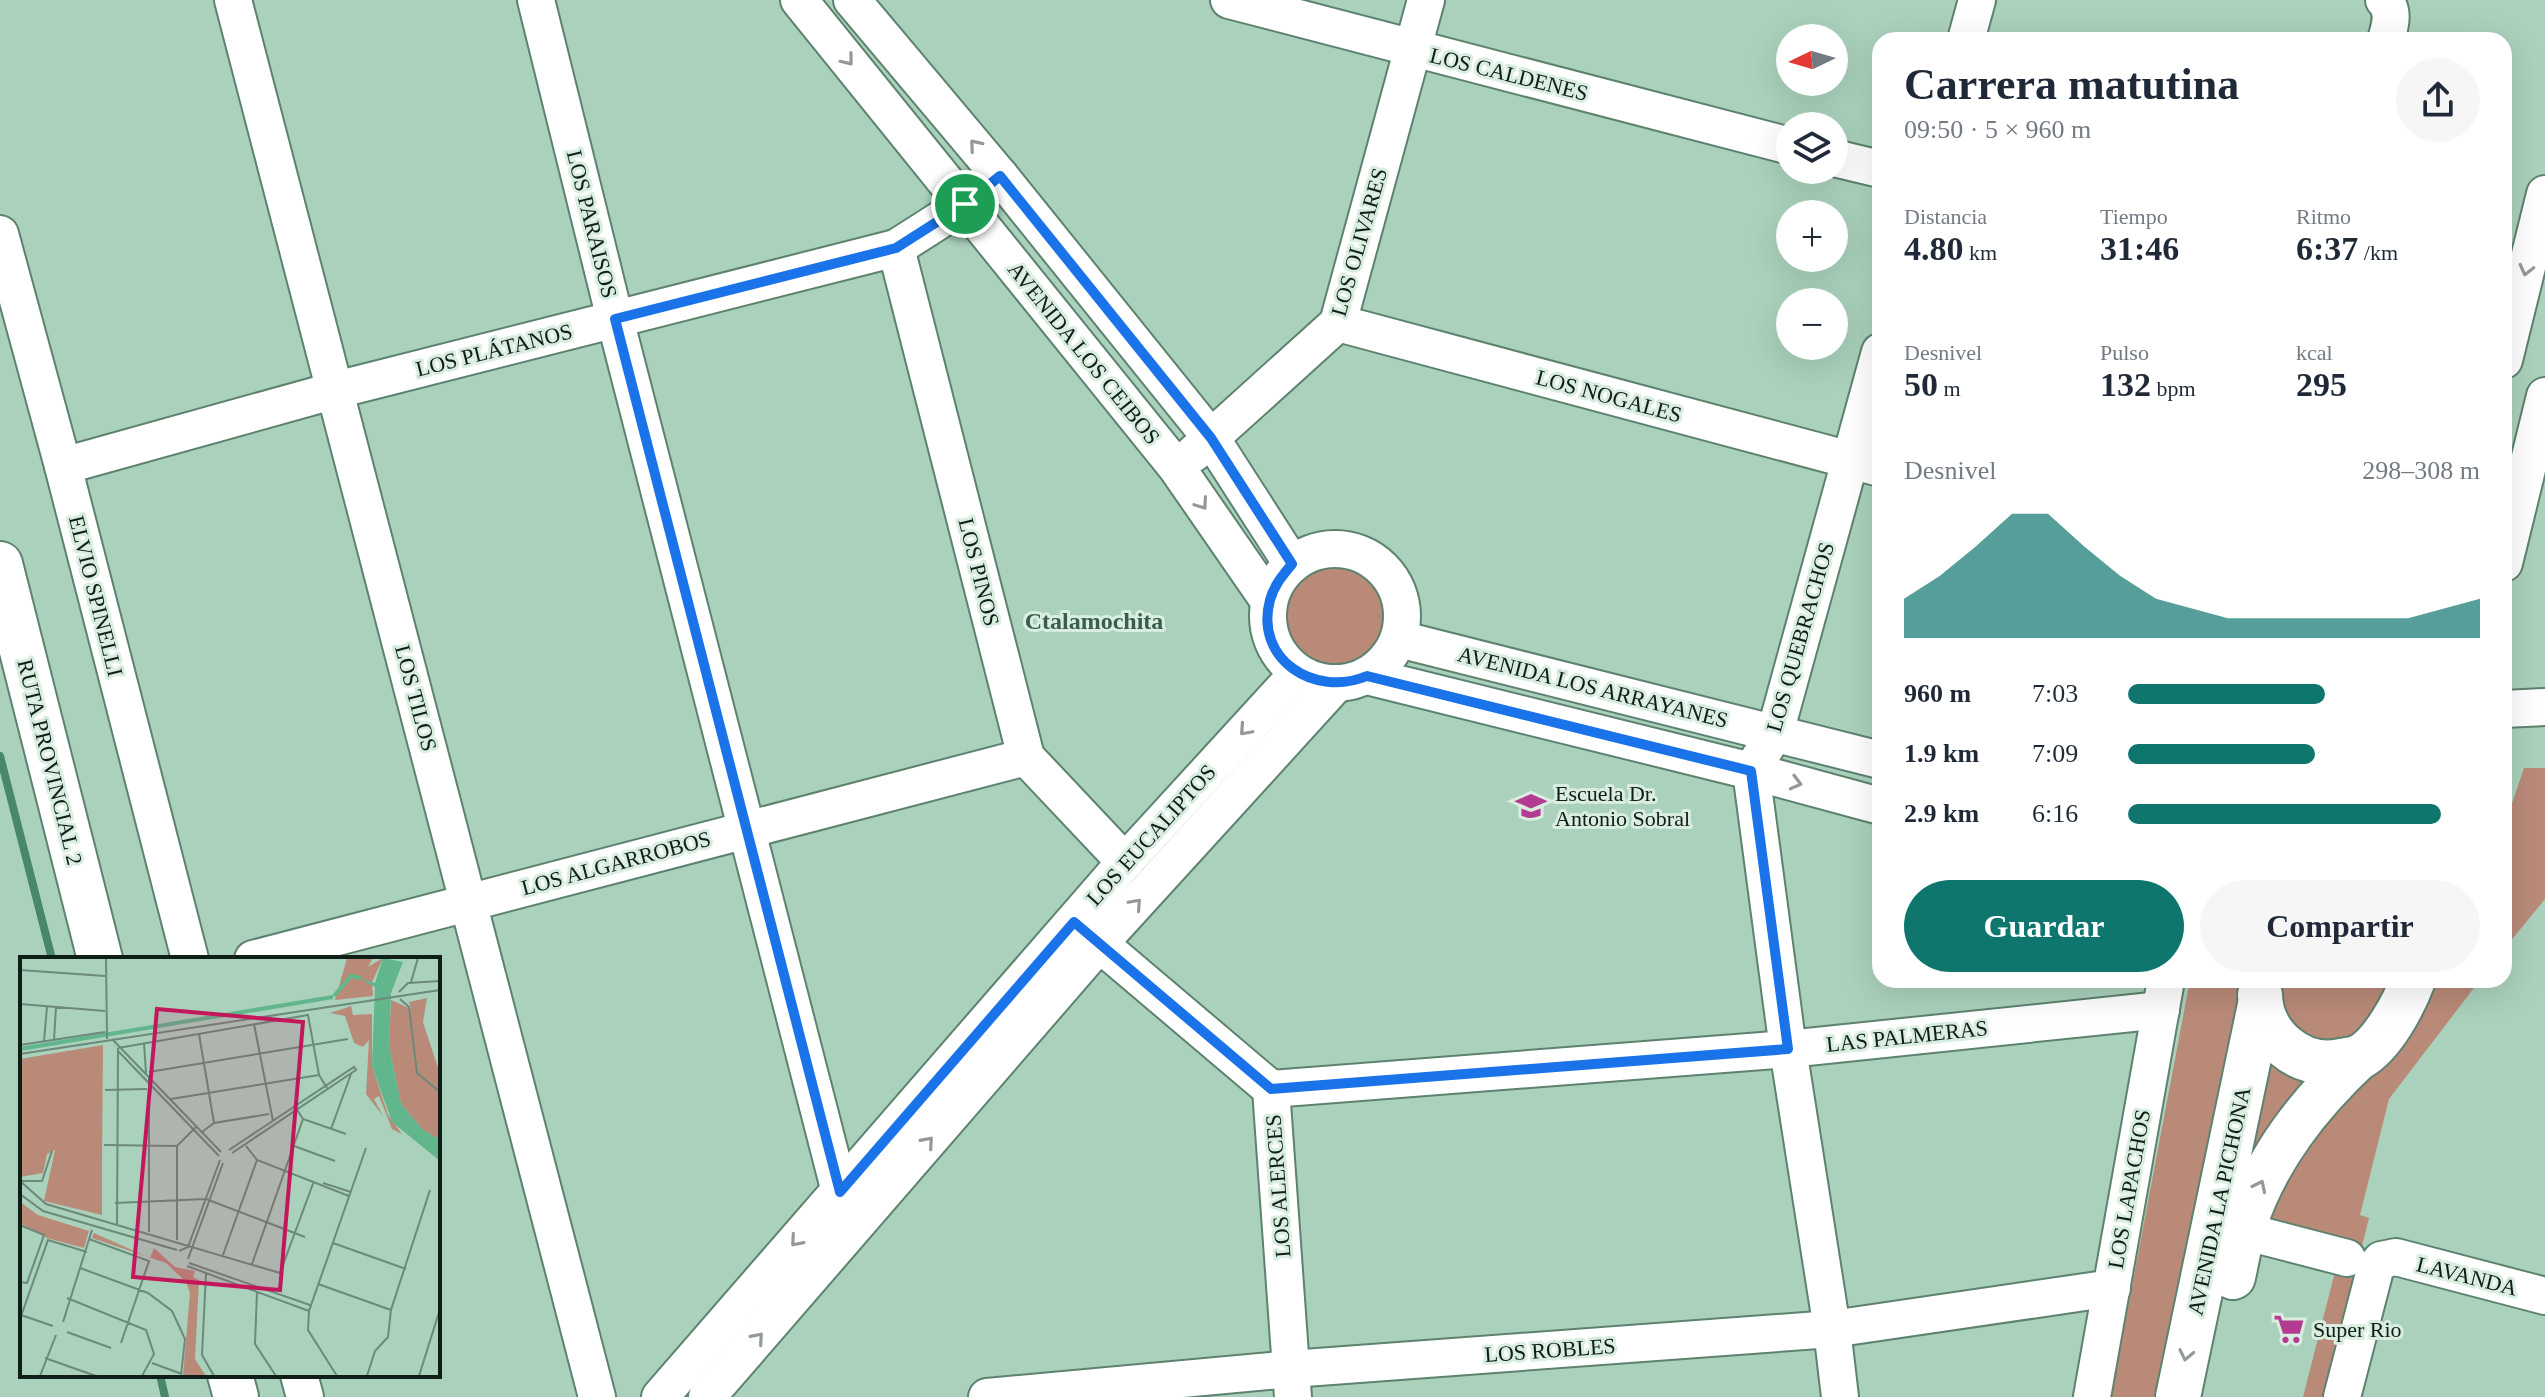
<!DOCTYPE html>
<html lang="es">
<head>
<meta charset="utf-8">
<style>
	:root { --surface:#fff; --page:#f6f6f7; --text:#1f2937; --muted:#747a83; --accent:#0f766e }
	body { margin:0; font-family:"Times New Roman",serif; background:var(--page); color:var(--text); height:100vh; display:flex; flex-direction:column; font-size:30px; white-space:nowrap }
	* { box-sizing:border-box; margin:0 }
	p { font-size:26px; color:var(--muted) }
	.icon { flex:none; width:44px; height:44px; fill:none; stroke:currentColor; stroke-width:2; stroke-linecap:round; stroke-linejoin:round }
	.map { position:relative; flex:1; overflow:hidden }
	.side { position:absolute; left:1872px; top:32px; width:640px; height:956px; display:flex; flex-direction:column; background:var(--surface); border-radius:24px; box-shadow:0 8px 32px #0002 }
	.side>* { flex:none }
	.needle { width:52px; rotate:265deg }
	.controls { position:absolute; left:1776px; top:24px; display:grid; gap:16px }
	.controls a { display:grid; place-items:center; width:72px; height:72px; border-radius:50%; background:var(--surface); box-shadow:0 8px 32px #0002; font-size:40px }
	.pin { position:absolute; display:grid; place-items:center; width:68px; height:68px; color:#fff; margin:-34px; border:4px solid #fff; border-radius:50%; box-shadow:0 2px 8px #0007 }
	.round { display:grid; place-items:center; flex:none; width:84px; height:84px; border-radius:42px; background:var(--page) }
	.head { display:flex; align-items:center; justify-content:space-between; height:136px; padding:0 32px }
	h1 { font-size:44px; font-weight:800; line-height:60px }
	.figures { display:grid; grid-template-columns:repeat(3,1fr); gap:12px; height:136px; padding:8px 32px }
	.figures div { display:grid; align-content:center }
	.figures b { font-size:34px; font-weight:800 }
	.figures small { font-size:22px; font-weight:400 }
	.figures p { font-size:22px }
	.chart { height:224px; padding:16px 32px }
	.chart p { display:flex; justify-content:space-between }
	.chart svg { width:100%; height:144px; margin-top:8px; fill:var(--accent); opacity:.7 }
	.action { display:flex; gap:16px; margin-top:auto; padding:16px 32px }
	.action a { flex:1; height:92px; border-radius:48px; background:var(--accent); color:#fff; font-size:32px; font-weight:800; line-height:92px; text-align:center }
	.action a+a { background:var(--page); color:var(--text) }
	ul { padding:0 32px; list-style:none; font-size:26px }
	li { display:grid; grid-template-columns:128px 96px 1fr; align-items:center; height:60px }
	li i { height:20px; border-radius:10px; background:var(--accent) }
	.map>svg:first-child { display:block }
	.green { fill:#ba8a79 }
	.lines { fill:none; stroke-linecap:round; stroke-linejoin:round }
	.stream { stroke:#488869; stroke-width:8 }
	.minor-casing { stroke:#5d826e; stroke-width:40 }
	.major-casing { stroke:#5d826e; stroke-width:48 }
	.minor { stroke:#fff; stroke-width:36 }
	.major { stroke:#fff; stroke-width:44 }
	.oneway { stroke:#939a96 }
	.route-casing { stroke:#fff; stroke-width:16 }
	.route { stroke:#1a73e8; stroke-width:10 }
	.labels { text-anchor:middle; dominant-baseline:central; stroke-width:6; stroke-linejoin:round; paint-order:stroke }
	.street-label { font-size:22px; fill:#0f1e16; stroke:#d9ede1 }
	.poi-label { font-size:22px; fill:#0f1e16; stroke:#d9ede1; text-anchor:start }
	.neighbourhood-label { font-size:24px; font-weight:bold; fill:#3a5e4b; stroke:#d9ede1 }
	.inset-river { fill:none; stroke:#61b68c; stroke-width:4 }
	.inset-road { fill:none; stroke:#6c897a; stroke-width:2 }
	.view { fill:#c2185b; fill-opacity:0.15; stroke:#c2185b; stroke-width:4 }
	.inset-edge { fill:none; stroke:#0f1e16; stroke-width:4 }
</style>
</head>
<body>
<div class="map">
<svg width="2545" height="1397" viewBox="0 0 2545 1397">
	<rect width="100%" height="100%" fill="#aad1bc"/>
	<g class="green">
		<path d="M1328 549C1341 549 1352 550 1363 555 1400 572 1413 621 1391 654 1381 669 1366 670 1349 674 1339 676 1324 683 1314 680 1304 678 1296 671 1289 664 1259 637 1262 586 1294 563 1305 555 1316 552 1328 549Z"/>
		<path d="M2524 768H2545V899L2504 949V827Z"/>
		<path d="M2190 980H2241L2242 989 2165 1397H2111Z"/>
		<path d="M2277 980H2400L2345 1048 2294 1038 2275 990Z"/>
		<path d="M2424 980H2480L2389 1099 2360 1215 2369 1218 2324 1397H2303L2337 1264 2260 1223 2269 1197Z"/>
		<path d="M2264 1042 2316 1079 2245 1186Z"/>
	</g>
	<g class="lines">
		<g class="stream">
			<path d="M0 756 52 959"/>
			<path d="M160 1375 165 1397"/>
		</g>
		<g class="minor-casing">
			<g id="minor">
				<path d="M233 0 597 1397"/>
				<path d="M536 0 615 319 840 1192"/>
				<path d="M799 0 1177 468 1269 601"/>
				<path d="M852 0 1000 176 1211 438 1292 564"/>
				<path d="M1229 0 1790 146"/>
				<path d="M2384 0C2395 11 2390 26 2386 40"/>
				<path d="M1966 40 1977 0"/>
				<path d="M1834 158 1880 169"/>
				<path d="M0 234 63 466 190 959"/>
				<path d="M896 248 1026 757 1125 862"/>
				<path d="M1338 323 1880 468"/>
				<path d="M2504 360 2545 194"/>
				<path d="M1193 454 1338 323 1426 0"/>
				<path d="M63 466 336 390 896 248 965 204 1000 176"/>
				<circle cx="1335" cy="616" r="67"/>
				<path d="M2504 563 2545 396"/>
				<path d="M1399 639 1880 760"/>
				<path d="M1367 676 1751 771 1880 806"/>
				<path d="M2504 709 2545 707"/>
				<path d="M1081 928 1271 1089 1293 1397"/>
				<path d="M253 959 1026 757"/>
				<path d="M1271 1089 1788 1049 2161 1010"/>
				<path d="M2243 1231 2347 1258"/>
				<path d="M299 1375 305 1397"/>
				<path d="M660 1397 1125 862 1298 673"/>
				<path d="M707 1397 1100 943 1336 684"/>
				<path d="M987 1397 1291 1369 1832 1329 2112 1288"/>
				<path d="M1840 1397 1832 1329 1788 1049 1751 771 1775 733 1880 352"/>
				<path d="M2092 1397 2166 980"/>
				<path d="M2342 1397 2376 1266 2381 1260 2396 1257 2545 1296"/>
			</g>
		</g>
		<g class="major-casing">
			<g id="major">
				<path d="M0 564 100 959"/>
				<path d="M2260 995C2261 1036 2300 1070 2341 1061 2347 1060 2355 1059 2360 1057 2383 1044 2404 1004 2413 980"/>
				<path d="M2233 1277C2237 1259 2240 1240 2245 1223 2267 1157 2309 1104 2359 1057"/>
				<path d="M230 1375 236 1397"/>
				<path d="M2178 1397 2260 1005"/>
			</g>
		</g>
		<use href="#minor" class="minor"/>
		<use href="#major" class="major"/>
	</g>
	<defs><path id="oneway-chevron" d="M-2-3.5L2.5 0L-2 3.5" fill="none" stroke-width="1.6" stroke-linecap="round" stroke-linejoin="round" transform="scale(2)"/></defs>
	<g class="oneway">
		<use href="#oneway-chevron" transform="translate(848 60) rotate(51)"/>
		<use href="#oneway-chevron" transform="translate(975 145) rotate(-130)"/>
		<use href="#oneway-chevron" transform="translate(2526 270) rotate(104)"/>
		<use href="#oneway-chevron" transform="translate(1202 504) rotate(55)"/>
		<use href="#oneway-chevron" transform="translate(1245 730) rotate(132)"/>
		<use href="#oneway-chevron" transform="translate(1796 783) rotate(15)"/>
		<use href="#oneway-chevron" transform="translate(1136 904) rotate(-48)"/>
		<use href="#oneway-chevron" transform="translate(928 1142) rotate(-49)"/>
		<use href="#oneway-chevron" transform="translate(2260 1186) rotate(-64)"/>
		<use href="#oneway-chevron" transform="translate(796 1241) rotate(131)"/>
		<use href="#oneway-chevron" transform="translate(758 1338) rotate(-49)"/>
		<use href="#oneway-chevron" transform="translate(2186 1355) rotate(102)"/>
	</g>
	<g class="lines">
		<g class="route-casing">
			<path id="route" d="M1000 176 1211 438 1292 564C1283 575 1274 585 1270 600 1254 659 1314 698 1367 676L1751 771 1788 1049 1271 1089 1074 922 840 1192 615 319 896 248 965 204Z"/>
		</g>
		<use href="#route" class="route"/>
	</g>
	<defs>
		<g id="school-bare" transform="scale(2.4)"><path d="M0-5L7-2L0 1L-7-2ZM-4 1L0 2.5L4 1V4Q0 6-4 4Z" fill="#b33c92" stroke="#d9ede1" stroke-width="2.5" paint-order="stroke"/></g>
		<g id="supermarket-bare" transform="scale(2.4)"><path d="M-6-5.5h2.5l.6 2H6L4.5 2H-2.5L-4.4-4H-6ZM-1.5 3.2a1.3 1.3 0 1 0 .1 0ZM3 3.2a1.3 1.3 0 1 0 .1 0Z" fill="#b33c92" stroke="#d9ede1" stroke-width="2.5" paint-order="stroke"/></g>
	</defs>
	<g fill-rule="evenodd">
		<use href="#school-bare" x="1531" y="806"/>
		<use href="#supermarket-bare" x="2289" y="1329"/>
	</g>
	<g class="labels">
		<g class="street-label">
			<text transform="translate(1509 74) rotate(14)">LOS CALDENES</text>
			<text transform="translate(592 224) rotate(76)">LOS PARAISOS</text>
			<text transform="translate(1359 242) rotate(-74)">LOS OLIVARES</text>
			<text transform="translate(494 350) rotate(-14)">LOS PLÁTANOS</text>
			<text transform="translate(1084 353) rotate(51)">AVENIDA LOS CEIBOS</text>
			<text transform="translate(1609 396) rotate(15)">LOS NOGALES</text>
			<text transform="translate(979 572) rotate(76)">LOS PINOS</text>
			<text transform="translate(96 596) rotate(76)">ELVIO SPINELLI</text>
			<text transform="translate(1800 637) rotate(-74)">LOS QUEBRACHOS</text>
			<text transform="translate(1593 687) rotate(14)">AVENIDA LOS ARRAYANES</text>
			<text transform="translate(416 698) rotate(75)">LOS TILOS</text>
			<text transform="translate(50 762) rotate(76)">RUTA PROVINCIAL 2</text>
			<text transform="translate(1151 835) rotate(-48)">LOS EUCALIPTOS</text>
			<text transform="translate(616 863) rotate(-15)">LOS ALGARROBOS</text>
			<text transform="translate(1907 1036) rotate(-6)">LAS PALMERAS</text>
			<text transform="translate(1278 1186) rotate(-94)">LOS ALERCES</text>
			<text transform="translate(2129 1189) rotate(-80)">LOS LAPACHOS</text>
			<text transform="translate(2219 1201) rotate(-78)">AVENIDA LA PICHONA</text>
			<text transform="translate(2467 1276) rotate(14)">LAVANDA</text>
			<text transform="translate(1550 1350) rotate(-4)">LOS ROBLES</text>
		</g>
		<g class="poi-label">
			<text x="1555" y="793">Escuela Dr.<tspan x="1555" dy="25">Antonio Sobral</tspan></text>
			<text x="2313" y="1329">Super Rio</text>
		</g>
		<g class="neighbourhood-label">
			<text x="1094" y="621">Ctalamochita</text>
		</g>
	</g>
	<g transform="translate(20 957)">
		<rect width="420" height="420" fill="#aad1bc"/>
		<path d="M327 1H353L348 10 363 1 352 25 353 39 315 43ZM407 41 403 65 420 117V183L402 172 381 147 369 89 371 43 391 52 389 45ZM331 49 333 58 352 57V109L368 158 382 177 372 172 359 139 354 142 363 159 346 137 349 83 343 90 334 86 325 59 310 56ZM83 88 82 204V258L24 244 35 193 27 197 23 216 0 220V102ZM0 245 18 258 69 274 64 291 27 281 0 266ZM74 276 130 301 134 291 155 310 175 314 173 320 179 323 175 402 186 419H163L170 336 166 325 146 306 72 281Z" fill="#ba8a79"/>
		<path d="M363 1 383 5 371 36 369 89 381 147 402 172 420 183V204L372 165 352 109 355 30 339 21 355 26Z" fill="#61b68c"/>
		<path class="inset-river" d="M314 39 331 19 341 21M0 92 313 40"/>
		<path class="inset-road" d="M86 1 87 82M0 13 85 19M391 25 398 1M379 35 388 26 420 24M380 42 389 50 397 116 420 135M0 47 85 54M234 67 253 164M179 77 194 166M92 82 201 195M34 83 36 50M24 84 27 50M124 86 126 116M0 88 85 75M98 91 288 58 299 118 307 131M98 94 199 199M0 97 420 33M129 115 328 82M85 133 127 132M151 142 299 118M276 151 283 162 326 177M311 172 331 117M182 175 194 166 249 157M84 188 157 189 176 170M157 189V283M226 189 237 203 329 239M274 189 315 204M209 193 334 110 336 113 212 196M0 224 26 247 260 316 294 224M2 224H22L32 194M303 226 331 235M0 237 23 254 157 293M95 246 186 242 285 280M97 267 98 91M0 268 24 278 7 326 0 325M129 275V120M69 282 129 304 101 386M313 286 386 312M159 294 168 290 200 203M203 298 237 203M168 302 203 206M169 306 290 348M232 307 283 162M167 309 289 354M60 311 128 336 152 354 165 382 161 419M186 316 182 398 194 419M298 327 371 353M237 335 235 387 256 419M47 341 126 373 134 397 122 419M1 358 33 369M0 362 28 283 67 295M43 365 72 273M47 375 91 391M25 401 76 419M132 406 162 417M20 419 36 378M317 419 288 373 289 354 346 191M347 419 355 394 368 380 371 353 410 233M399 419 420 352"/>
		<path class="view" d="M137 52 283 65 260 333 113 320Z"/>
		<rect width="420" height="420" class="inset-edge"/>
	</g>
</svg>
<div class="controls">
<a><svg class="needle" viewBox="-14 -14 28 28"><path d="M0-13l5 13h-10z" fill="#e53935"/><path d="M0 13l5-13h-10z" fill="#747a83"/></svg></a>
<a><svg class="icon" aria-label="layers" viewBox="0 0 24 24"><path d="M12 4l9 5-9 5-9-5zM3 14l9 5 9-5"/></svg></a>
<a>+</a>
<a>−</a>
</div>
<div class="pin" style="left:965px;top:204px;background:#1e9e55"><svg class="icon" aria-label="arrive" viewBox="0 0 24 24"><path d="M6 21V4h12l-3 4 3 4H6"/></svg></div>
<section class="side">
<div class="head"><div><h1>Carrera matutina</h1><p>09:50 · 5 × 960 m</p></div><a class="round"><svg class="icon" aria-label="share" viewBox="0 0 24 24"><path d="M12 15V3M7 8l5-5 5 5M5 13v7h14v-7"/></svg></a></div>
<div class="figures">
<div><p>Distancia</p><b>4.80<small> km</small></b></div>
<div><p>Tiempo</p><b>31:46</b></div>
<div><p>Ritmo</p><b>6:37<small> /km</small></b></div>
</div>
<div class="figures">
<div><p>Desnivel</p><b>50<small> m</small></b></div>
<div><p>Pulso</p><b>132<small> bpm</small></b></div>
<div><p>kcal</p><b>295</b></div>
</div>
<div class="chart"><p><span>Desnivel</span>298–308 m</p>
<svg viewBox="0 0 160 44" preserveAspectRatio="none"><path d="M0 44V32L10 25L20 16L30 6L40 6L50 16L60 25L70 32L80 35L90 38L100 38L110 38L120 38L130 38L140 38L150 35L160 32V44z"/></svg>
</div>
<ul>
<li><b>960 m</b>7:03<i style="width:56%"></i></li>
<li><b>1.9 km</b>7:09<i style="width:53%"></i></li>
<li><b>2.9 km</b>6:16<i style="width:89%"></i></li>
</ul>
<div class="action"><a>Guardar</a><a>Compartir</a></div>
</section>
</div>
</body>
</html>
